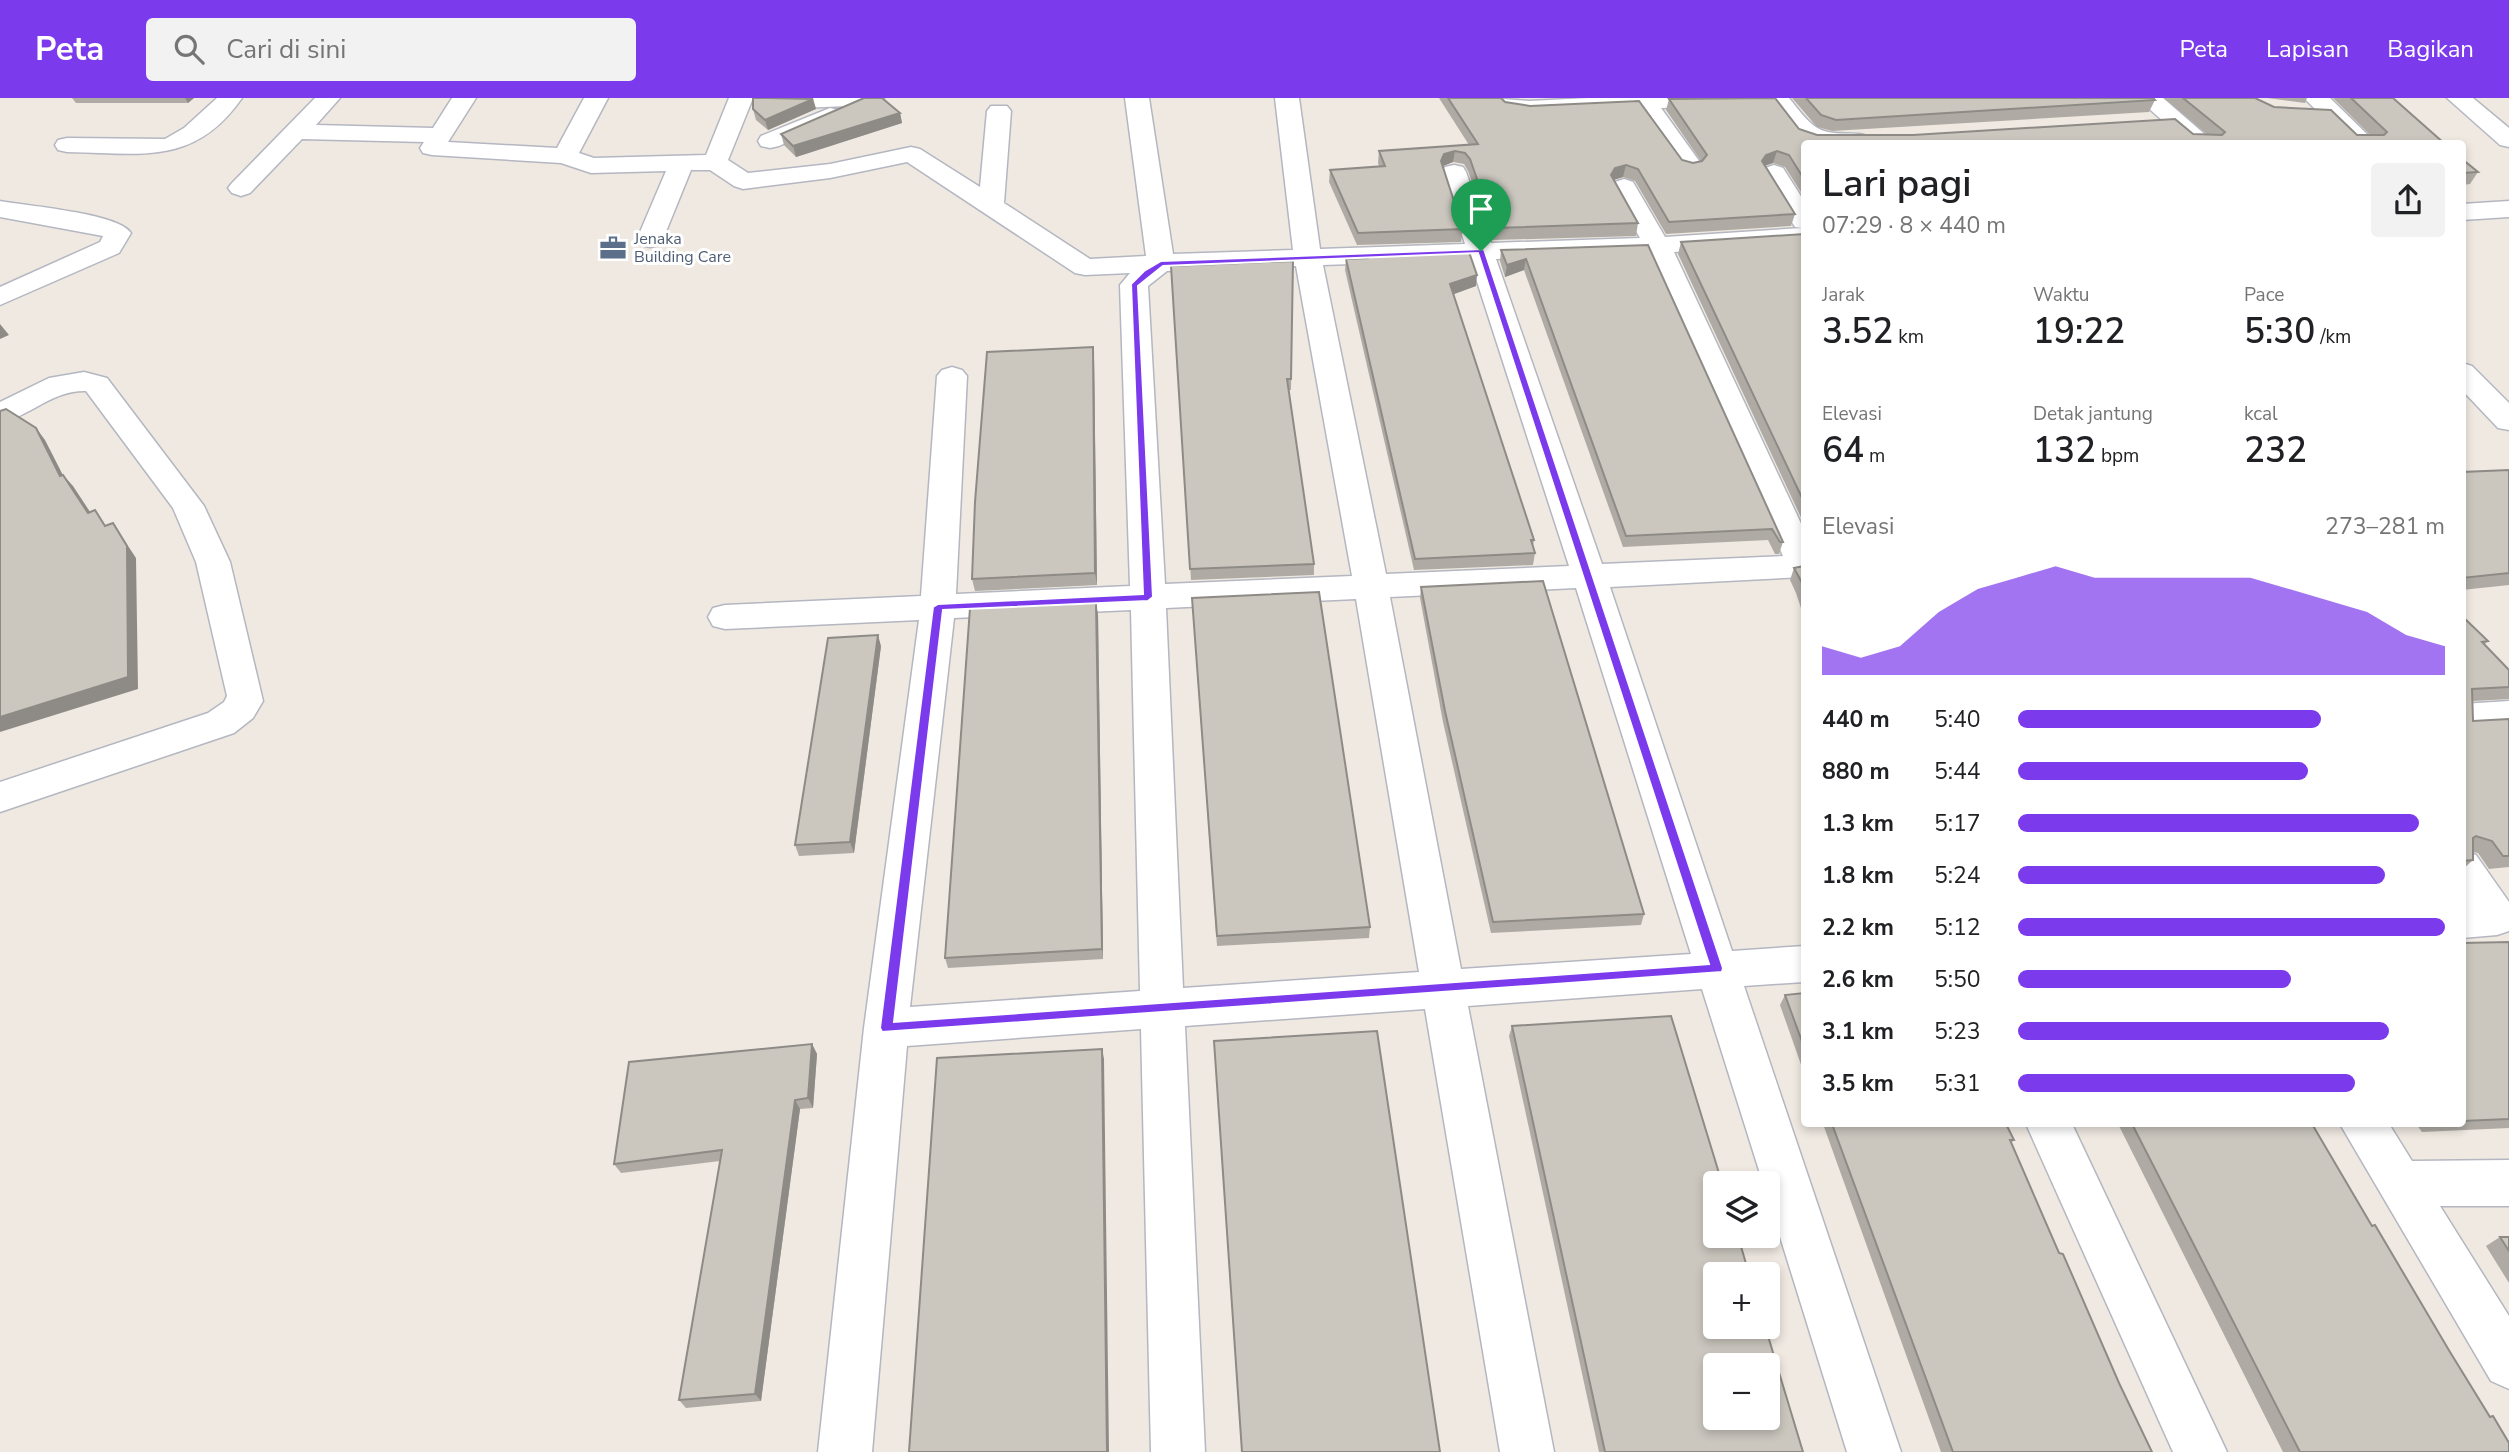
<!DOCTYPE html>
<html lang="id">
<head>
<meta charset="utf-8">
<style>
	:root { --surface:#fff; --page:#f2f2f2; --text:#202124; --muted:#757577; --accent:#7c3aed }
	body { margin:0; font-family:"Nunito Sans",sans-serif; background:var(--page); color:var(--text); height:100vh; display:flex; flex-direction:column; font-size:26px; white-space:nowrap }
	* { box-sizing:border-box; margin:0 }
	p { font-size:23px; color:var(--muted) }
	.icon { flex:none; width:38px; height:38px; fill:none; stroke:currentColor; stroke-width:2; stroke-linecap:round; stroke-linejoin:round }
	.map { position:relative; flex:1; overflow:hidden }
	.sheet { position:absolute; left:1801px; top:42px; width:665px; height:987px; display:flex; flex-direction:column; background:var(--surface); border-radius:7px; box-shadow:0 4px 10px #0003 }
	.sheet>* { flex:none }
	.fabs { position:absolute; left:1703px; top:1073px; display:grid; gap:14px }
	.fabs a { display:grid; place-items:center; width:77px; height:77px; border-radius:7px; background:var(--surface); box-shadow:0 4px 10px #0003; font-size:35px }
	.pin { position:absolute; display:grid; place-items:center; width:60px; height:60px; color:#fff; margin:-72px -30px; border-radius:50% 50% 50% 0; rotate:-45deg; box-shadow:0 0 7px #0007 }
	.pin .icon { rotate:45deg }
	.round { display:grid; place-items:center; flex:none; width:74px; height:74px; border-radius:7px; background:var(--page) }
	.head { display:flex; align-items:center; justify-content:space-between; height:119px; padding:0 21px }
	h1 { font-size:38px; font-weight:600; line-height:52px }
	.figures { display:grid; grid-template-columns:repeat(3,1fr); gap:10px; height:119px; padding:7px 21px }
	.figures div { display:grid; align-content:center }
	.figures b { font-size:35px; font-weight:600 }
	.figures small { font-size:19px; font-weight:400 }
	.figures p { font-size:19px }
	.chart { height:196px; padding:14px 21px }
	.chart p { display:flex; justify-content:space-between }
	.chart svg { width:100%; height:126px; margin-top:7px; fill:var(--accent); opacity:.7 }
	ul { padding:0 21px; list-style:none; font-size:23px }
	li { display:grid; grid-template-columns:112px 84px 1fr; align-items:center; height:52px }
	li i { height:18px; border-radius:9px; background:var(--accent) }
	header { display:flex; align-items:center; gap:42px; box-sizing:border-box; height:98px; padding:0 35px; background:var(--accent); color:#fff }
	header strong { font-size:33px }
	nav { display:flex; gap:38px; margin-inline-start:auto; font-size:24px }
	.search { width:490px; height:63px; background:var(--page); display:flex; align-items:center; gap:18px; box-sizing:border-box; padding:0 24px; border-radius:7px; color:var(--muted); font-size:26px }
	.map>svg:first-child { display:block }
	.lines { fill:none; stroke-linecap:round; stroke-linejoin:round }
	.street-casing { stroke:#b4b7c1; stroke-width:3 }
	.street { fill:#fff; fill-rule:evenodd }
	.wall { fill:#afaba4 }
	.shaded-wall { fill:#8e8b86 }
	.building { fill:#cbc7bf; stroke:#8e8b86; stroke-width:2; fill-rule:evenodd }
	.route { fill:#7c3aed; stroke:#fff; stroke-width:2; fill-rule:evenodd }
	.labels { text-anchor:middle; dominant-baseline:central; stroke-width:6; stroke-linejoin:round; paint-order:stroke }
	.far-service-label { font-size:16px; fill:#4e5e75; stroke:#fff; text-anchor:start }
</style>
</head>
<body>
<header>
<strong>Peta</strong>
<div class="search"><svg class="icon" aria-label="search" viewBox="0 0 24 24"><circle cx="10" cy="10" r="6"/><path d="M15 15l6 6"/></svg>Cari di sini</div>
<nav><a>Peta</a><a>Lapisan</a><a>Bagikan</a></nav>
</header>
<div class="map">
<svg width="2509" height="1354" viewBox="0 0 2509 1354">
	<rect width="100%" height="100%" fill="#efe9e1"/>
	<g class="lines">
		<g class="street-casing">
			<g id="street">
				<path d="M217 0H242C194 69 140 55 67 54L58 52 55 47 58 42 67 40 165 41 184 30Z"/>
				<path d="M315 0H340L316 27 433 30 452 0H476L448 44 557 50 584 0H608L579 55 594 60 706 57 729 0H753L728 62 748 75 830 66 911 49 920 51 980 89 987 13 991 8H1007L1011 13 1004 105 1090 161 1146 158 1125 0H1149L1173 156 1293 152 1275 0H1299L1320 151 1465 146 1442 74 1445 69 1454 67 1463 69 1466 74 1491 145 1640 140 1611 89 1615 84 1624 81 1633 84 1665 139 1802 130 1795 129 1761 75 1765 70 1774 67 1783 70 1804 103V146L1674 154 1804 432V479L1610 489 1732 853 1804 848V884L1744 888 1901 1354H1847L1768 1100V1085H1763L1702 891 1468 908 1554 1354H1500L1425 911 1185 928 1205 1354H1151L1141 931 907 948 872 1354H818L864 930 919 522 725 531 713 528 708 519 713 510 725 507 921 498 937 278 942 272 952 269 962 272 967 278 956 496 1130 488 1120 187 1130 175 1085 177 1075 175 907 64 830 80 743 91 734 88 710 72H691L663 141 659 147 650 149 641 147 637 141 666 73 591 75 561 65 432 57 423 55 420 50 424 44 302 41 250 95 241 98 232 95 228 90 232 85ZM1647 155 1783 458 1602 466 1496 161ZM1470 162 1569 468 1386 476 1323 167ZM1296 168 1352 478 1165 486 1148 188 1167 173ZM1576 490 1691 856 1461 871 1390 499ZM1356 501 1419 874 1183 890 1166 510ZM1131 512 1140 893 910 909 954 520Z"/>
				<path d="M790 0H884L880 5 872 7 800 10 792 8 788 3Z"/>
				<path d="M1491 0 1529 3 1588 0H1742L1738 5 1730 7 1661 10 1702 67 1699 72 1690 74 1681 72 1638 12 1529 17 1504 13Z"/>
				<path d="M1765 0H1789C1800 13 1811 31 1828 34 1840 37 1852 34 1864 37L1867 42 1865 46C1807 46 1800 50 1765 0Z"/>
				<path d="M2137 0H2163L2216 46H2189Z"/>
				<path d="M2304 0H2330L2377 46H2350Z"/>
				<path d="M2447 0H2473L2509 30V49L2500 47Z"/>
				<path d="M830 10 838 12 842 17 838 22 779 48 770 50 761 48 758 43 761 38Z"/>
				<path d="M0 103C27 108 118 115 131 135L119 155 0 207V189L100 144 103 138 0 119Z"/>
				<path d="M2509 103V119L2462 122V106Z"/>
				<path d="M2462 265 2472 268 2509 305V332L2498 330 2462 292Z"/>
				<path d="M84 274 107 280 204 408 230 464 263 603 253 620 234 635 0 714V684L208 615 224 604 227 598 196 464 173 410 86 293C53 292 30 318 0 325V304L49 280Z"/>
				<path d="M2509 603V631L2462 634V606Z"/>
				<path d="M2462 753 2476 757 2509 804V833L2497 837 2462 840Z"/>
				<path d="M2026 1026H2072L2227 1354H2173Z"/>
				<path d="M2340 1026H2389L2412 1063 2509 1062V1108H2440L2509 1218V1291L2491 1283Z"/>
			</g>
		</g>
		<use href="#street" class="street"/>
	</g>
	<g class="wall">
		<path d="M72 0H194L188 5H76Z"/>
		<path d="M1439 0H1501L1505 4 1693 65 1701 63 1666 12 1669 1 1799 31 1817 37H2208L2164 0H2255L2274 9 2357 37H2370L2333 0H2393L2445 46H1804V99L1785 69 1773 65 1765 68 1795 116 1791 128 1666 136 1635 83 1623 79 1614 82 1638 125 1636 138 1493 142 1468 73 1464 66 1453 64 1443 68 1463 131 1461 144 1357 147 1329 84 1330 72 1379 68 1378 65 1379 53 1469 47Z"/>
		<path d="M1792 0H2153L2155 2 2149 14 1832 33 1817 29Z"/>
		<path d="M2267 0H2307L2305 5Z"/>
		<path d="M813 1 816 11 768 32 756 22 753 11Z"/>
		<path d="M900 15 902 25 796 59 784 47 781 36Z"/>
		<path d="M2478 74 2470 86 2462 87V75Z"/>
		<path d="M1804 136V426L1678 156 1681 144Z"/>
		<path d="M1648 147 1783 444 1779 456H1775L1768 442 1623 449 1524 172 1505 179 1500 163 1501 152Z"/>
		<path d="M1367 157 1476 188 1453 196 1534 442 1533 448 1535 455 1533 467 1414 472 1345 172 1346 161 1367 160Z"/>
		<path d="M1293 163 1291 292H1289L1314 466V477L1191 482 1171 168Z"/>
		<path d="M1094 260 1097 487 975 493 972 481Z"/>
		<path d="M2509 372V487L2462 492V374Z"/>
		<path d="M1804 468V519L1796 495 1790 482 1794 470Z"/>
		<path d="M1421 489 1644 816 1641 827 1491 835 1443 624 1420 500Z"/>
		<path d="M1192 500 1370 829 1369 840 1217 848Z"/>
		<path d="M1098 516 1103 861 948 870 945 860Z"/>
		<path d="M2462 518 2488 543 2484 547 2509 572V601L2473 603V623L2509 621V769L2489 771 2478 755 2473 754V762L2462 772Z"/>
		<path d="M881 548 854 755 799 758 795 747Z"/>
		<path d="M2509 844V1030L2422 1034 2416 1026H2462V845Z"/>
		<path d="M1804 895V975L1780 907 1785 897Z"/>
		<path d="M1512 928 1803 1354H1599L1509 938Z"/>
		<path d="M812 946 817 956 813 1010 800 1011 761 1303 686 1310 679 1302 720 1063 621 1075 614 1066Z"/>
		<path d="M1823 1026H2006L2014 1042 2011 1045 2059 1155 2119 1285 2152 1354H1941Z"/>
		<path d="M2118 1026H2312L2372 1128 2490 1319 2509 1354H2283Z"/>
		<path d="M2500 1139H2509V1185L2486 1148Z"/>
	</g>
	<g class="shaded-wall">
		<path d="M185 0H194L188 5Z"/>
		<path d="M813 1 816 11 768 32 765 22Z"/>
		<path d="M900 15 902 25 796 59 793 48Z"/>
		<path d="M1455 53 1453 64 1443 68 1441 63 1444 56Z"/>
		<path d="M1777 53 1773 65 1763 68 1762 63 1766 57Z"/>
		<path d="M1626 67 1623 79 1613 82 1611 77 1615 70Z"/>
		<path d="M1526 161 1524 172 1505 179 1507 167Z"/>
		<path d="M1477 177 1476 188 1449 198 1450 186Z"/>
		<path d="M0 226 9 237 0 241Z"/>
		<path d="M1093 249 1094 260 1097 487 1095 475Z"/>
		<path d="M36 330 45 342 69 389 60 378Z"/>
		<path d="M63 377 73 388 98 426 88 415Z"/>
		<path d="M113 425 136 460 138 591 0 634V619Z"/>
		<path d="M1096 505 1098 516 1103 861 1102 851Z"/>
		<path d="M878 537 881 548 854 755 850 744Z"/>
		<path d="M812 946 817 956 813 1010 808 1000Z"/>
		<path d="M1102 951 1104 961 1109 1354H1107Z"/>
		<path d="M795 1002 800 1011 761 1303 755 1296Z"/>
	</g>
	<g class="building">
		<path d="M753 0H769L813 1 765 22 753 11Z"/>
		<path d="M864 0H882L900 15 793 48 781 36Z"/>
		<path d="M1448 0H1501L1505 4 1530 8 1639 3 1682 62 1693 65 1702 63 1707 57 1669 1 1775 0 1799 31 1817 37H1913L2175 21 2193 36 2222 37 2225 34 2183 0H2255L2274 9 2331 12 2357 37H2384L2387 34 2351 0H2393L2445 46H1804V81L1789 57 1777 53 1766 57 1762 63 1795 116 1669 124 1638 71 1626 67 1615 70 1611 77 1638 125 1494 130 1470 61 1465 55 1455 53 1444 56 1441 63 1463 131 1358 135 1330 72 1385 68 1379 53 1478 46Z"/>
		<path d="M1806 0H2153L2155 2 1836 22 1821 17Z"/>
		<path d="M2462 61 2478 74 2462 75Z"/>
		<path d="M1804 136V404L1681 144Z"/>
		<path d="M1648 147 1783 444H1780L1772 431 1626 438 1526 161 1507 167 1501 152Z"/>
		<path d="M1469 154 1477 177 1450 186 1534 442H1531L1535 455 1415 461 1346 161 1368 160 1367 157Z"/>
		<path d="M1293 163 1291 281H1287L1314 466 1190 471 1171 168Z"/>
		<path d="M1093 249 1095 475 972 481 975 404 987 254Z"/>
		<path d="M6 311 36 330 60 378 63 377 88 415 95 412 105 428 113 425 127 448 128 579 0 619V313Z"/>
		<path d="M2509 372V475L2462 480V374Z"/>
		<path d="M1804 468V491L1801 483 1794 470Z"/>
		<path d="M1543 483 1644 816 1493 824 1445 613 1421 489Z"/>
		<path d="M1319 494 1370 829 1217 838 1192 500Z"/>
		<path d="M1096 505 1102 851 945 860 970 510Z"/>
		<path d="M2462 518 2488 543 2482 544 2509 572V589L2472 591 2473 623 2509 621V758H2503L2492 743 2476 738 2473 740V762L2462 763Z"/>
		<path d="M878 537 850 744 795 747 828 540Z"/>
		<path d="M2509 844V1021L2462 1023V845Z"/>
		<path d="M1804 895V949L1785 897Z"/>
		<path d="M1671 918 1722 1085H1715V1138H1738L1749 1176H1715V1228H1765L1803 1354H1605L1512 928ZM1715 1267H1768V1320H1715Z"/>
		<path d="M1377 933 1440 1354H1242L1214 943Z"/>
		<path d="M812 946 808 1000 795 1002 755 1296 679 1302 722 1052 614 1066 629 964Z"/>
		<path d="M1102 951 1107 1354H909L937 960Z"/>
		<path d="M1832 1026H2006L2014 1042H2010L2059 1155 2063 1156 2119 1285 2152 1354H1953Z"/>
		<path d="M2132 1026H2312L2372 1128 2375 1127 2450 1254 2490 1319 2493 1318 2509 1345V1354H2300Z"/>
		<path d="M2500 1139H2509V1153Z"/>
	</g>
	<path class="route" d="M1484 151 1723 870 1722 874 882 934 880 930 933 509 938 506 1143 496 1131 186 1144 173 1161 163ZM1478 155 1709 866 894 924 943 512 1148 503 1153 499 1138 188 1163 168Z"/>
	<defs>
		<g id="office-bare" transform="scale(2.1)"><path d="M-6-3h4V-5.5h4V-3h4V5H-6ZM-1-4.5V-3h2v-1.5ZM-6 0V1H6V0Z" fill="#5c6f8a" stroke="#fff" stroke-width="2.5" paint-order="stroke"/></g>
	</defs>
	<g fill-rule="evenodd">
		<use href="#office-bare" x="613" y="150"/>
	</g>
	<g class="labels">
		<g class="far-service-label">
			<text x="634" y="141">Jenaka<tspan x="634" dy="18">Building Care</tspan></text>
		</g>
	</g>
</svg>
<div class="fabs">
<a><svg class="icon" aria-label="layers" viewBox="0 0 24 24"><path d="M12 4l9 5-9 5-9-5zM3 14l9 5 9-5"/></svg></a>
<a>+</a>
<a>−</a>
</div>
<div class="pin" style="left:1481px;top:153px;background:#1e9e55"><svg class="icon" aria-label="arrive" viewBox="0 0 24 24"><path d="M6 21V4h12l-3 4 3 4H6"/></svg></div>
<section class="sheet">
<div class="head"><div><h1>Lari pagi</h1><p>07:29 · 8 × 440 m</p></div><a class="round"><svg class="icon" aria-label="share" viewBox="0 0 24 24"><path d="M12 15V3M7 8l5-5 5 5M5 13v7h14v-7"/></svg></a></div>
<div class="figures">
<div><p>Jarak</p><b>3.52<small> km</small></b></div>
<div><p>Waktu</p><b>19:22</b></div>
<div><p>Pace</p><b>5:30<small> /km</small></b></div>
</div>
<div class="figures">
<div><p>Elevasi</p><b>64<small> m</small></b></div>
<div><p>Detak jantung</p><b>132<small> bpm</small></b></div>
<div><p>kcal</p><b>232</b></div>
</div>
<div class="chart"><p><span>Elevasi</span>273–281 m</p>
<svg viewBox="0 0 160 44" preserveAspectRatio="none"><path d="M0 44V34L10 38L20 34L30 22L40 14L50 10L60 6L70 10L80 10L90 10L100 10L110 10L120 14L130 18L140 22L150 30L160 34V44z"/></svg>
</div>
<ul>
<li><b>440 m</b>5:40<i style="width:71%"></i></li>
<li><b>880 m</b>5:44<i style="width:68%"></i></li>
<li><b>1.3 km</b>5:17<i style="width:94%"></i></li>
<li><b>1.8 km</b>5:24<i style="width:86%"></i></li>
<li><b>2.2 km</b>5:12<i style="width:100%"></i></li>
<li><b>2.6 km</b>5:50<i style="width:64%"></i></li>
<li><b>3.1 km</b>5:23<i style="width:87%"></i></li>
<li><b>3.5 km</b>5:31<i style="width:79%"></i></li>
</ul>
</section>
</div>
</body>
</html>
